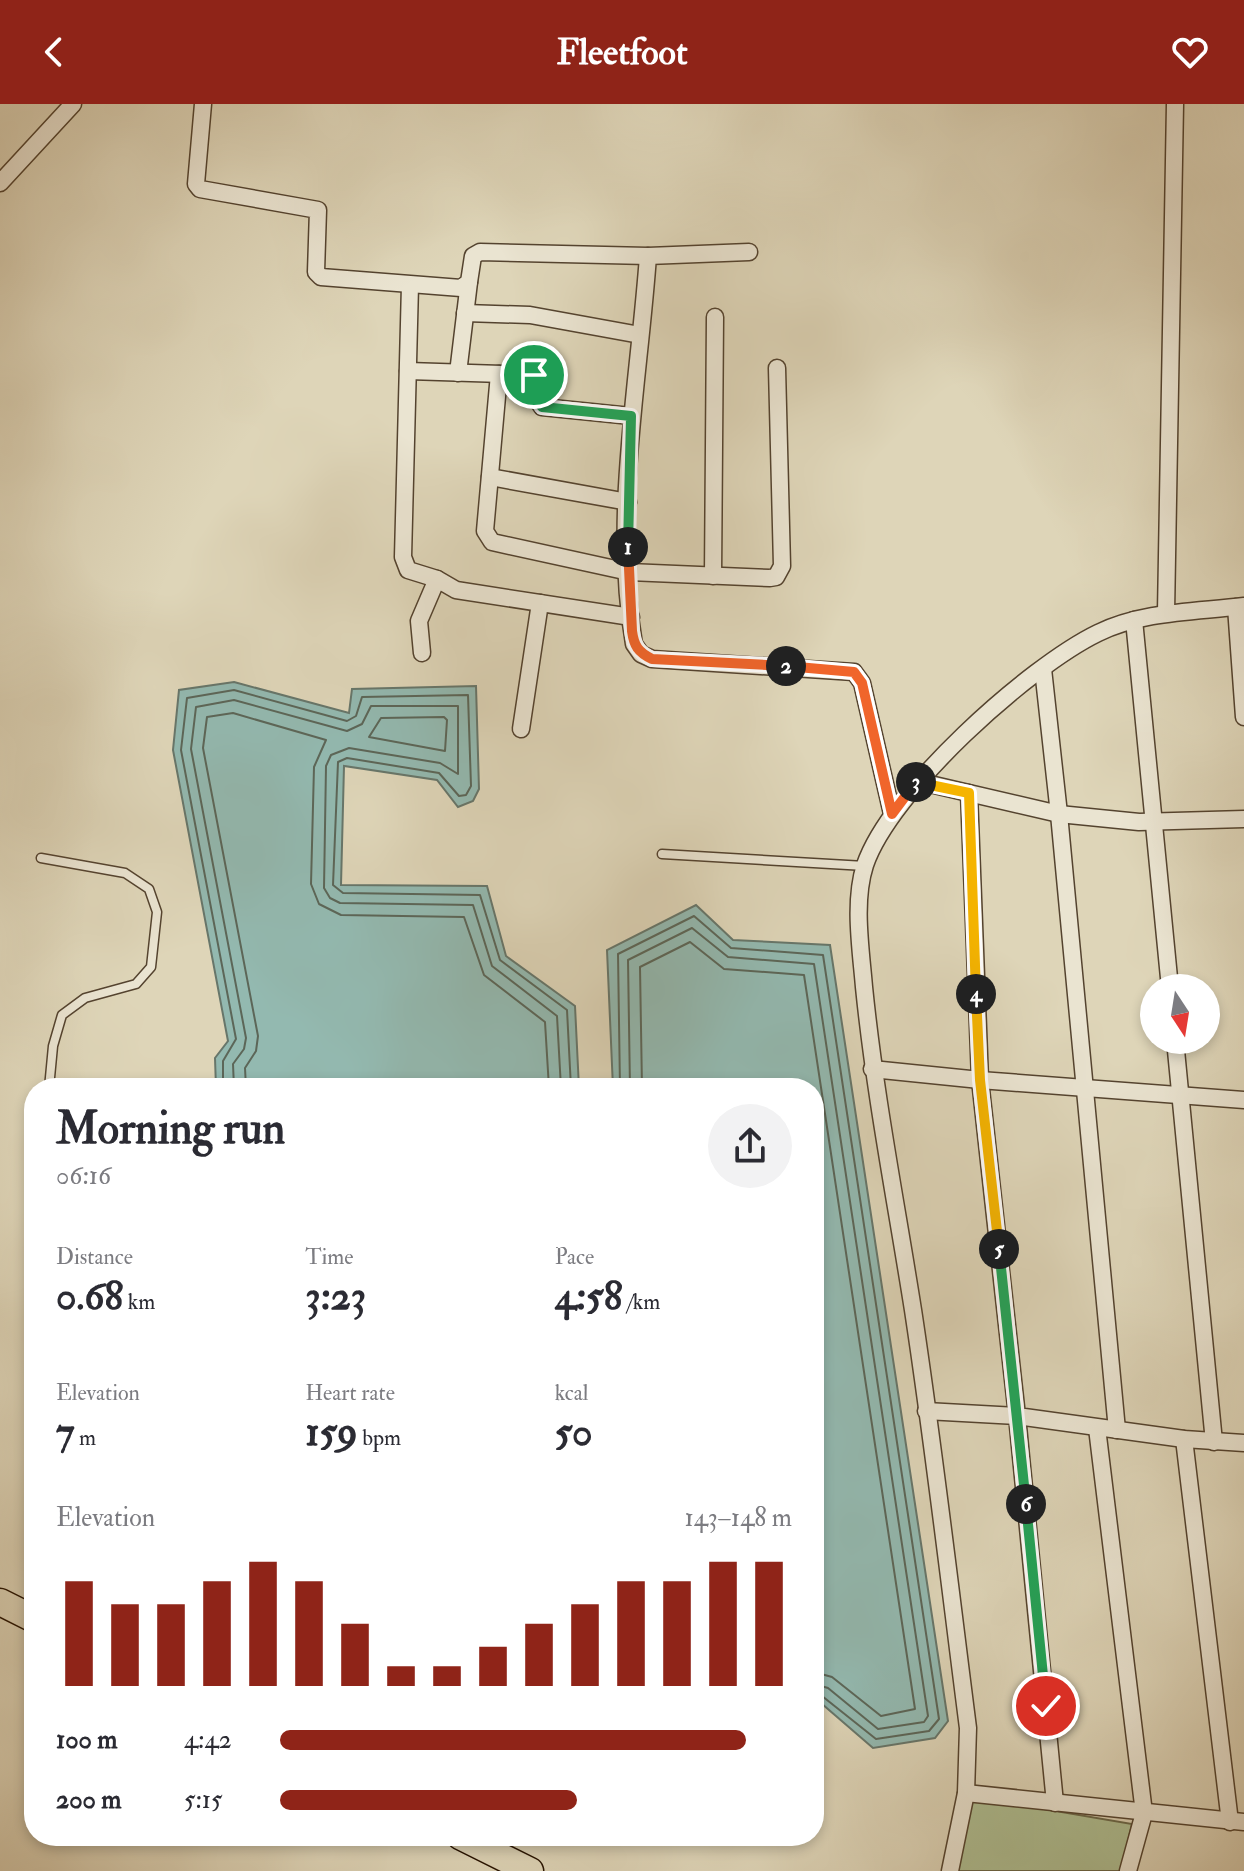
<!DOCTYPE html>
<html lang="en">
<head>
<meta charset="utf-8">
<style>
	:root { --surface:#fff; --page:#f2f2f3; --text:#2b2b33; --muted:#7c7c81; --accent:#8f2418 }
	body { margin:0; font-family:"IM FELL Double Pica",serif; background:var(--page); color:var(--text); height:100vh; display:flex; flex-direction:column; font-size:30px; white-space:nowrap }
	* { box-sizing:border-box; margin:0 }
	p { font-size:26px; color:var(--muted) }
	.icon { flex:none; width:44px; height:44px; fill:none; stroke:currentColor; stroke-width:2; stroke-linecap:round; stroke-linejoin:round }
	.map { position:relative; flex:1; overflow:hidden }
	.details { position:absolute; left:24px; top:974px; width:800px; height:768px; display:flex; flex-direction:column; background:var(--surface); border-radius:32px; box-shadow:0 4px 12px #0003 }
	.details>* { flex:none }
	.needle { width:52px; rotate:168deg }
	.controls { position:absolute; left:1140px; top:870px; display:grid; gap:16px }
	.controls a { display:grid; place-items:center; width:80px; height:80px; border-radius:50%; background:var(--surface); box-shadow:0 4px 12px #0003; font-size:40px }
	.pin { position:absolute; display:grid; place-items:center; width:68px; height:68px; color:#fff; margin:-34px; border:4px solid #fff; border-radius:50%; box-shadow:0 2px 8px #0007 }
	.km { position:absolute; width:40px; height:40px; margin:-20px; border-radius:50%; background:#222; color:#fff; font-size:22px; line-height:40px; text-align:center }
	.round { display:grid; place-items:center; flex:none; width:84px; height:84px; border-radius:42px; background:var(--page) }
	.summary { display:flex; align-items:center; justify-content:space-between; height:136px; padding:0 32px }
	h1 { font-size:44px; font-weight:700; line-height:60px }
	.figures { display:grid; grid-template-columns:repeat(3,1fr); gap:12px; height:136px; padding:8px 32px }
	.figures div { display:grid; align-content:center }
	.figures b { font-size:40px; font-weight:700 }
	.figures small { font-size:22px; font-weight:400 }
	.figures p { font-size:22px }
	.chart { height:224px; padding:16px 32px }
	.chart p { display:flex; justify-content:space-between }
	.chart svg { width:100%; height:144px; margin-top:8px; stroke:var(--accent); stroke-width:6 }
	ul { padding:0 32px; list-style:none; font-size:26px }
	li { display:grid; grid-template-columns:128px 96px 1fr; align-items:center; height:60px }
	li i { height:20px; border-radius:10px; background:var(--accent) }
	header { display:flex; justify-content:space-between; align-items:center; height:104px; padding:0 32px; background:var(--accent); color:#fff; font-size:36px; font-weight:700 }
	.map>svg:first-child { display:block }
	.green { fill:#aebe92; stroke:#6a684a; stroke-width:2 }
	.water { fill:#93b9b0; stroke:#67766a; stroke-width:2 }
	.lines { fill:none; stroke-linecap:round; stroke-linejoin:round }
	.shore { stroke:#5c6658; stroke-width:2 }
	.lane-casing { stroke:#54432f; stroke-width:11 }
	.street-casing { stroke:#54432f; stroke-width:19 }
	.primary-casing { stroke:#261201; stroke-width:29 }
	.lane { stroke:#eae4d1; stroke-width:8 }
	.street { stroke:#eae4d1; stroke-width:16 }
	.primary { stroke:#ded5b8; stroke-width:26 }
	.split-1-casing { stroke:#fff; stroke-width:16 }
	.split-2-casing { stroke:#fff; stroke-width:16 }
	.split-3-casing { stroke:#fff; stroke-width:16 }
	.split-4-casing { stroke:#fff; stroke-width:16 }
	.split-5-casing { stroke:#fff; stroke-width:16 }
	.split-6-casing { stroke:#fff; stroke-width:16 }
	.split-7-casing { stroke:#fff; stroke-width:16 }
	.split-1 { stroke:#22a559; stroke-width:10 }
	.split-2 { stroke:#f0652b; stroke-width:10 }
	.split-3 { stroke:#f0652b; stroke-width:10 }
	.split-4 { stroke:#f5b400; stroke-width:10 }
	.split-5 { stroke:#f5b400; stroke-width:10 }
	.split-6 { stroke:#22a559; stroke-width:10 }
	.split-7 { stroke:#22a559; stroke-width:10 }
</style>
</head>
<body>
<header><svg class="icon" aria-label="back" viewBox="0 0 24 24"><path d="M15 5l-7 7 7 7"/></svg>Fleetfoot<svg class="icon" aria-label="heart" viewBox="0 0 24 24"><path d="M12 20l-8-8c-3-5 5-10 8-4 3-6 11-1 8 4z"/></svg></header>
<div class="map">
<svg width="1244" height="1767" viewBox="0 0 1244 1767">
	<rect width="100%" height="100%" fill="#ded5b8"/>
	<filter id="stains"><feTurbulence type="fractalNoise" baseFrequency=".0025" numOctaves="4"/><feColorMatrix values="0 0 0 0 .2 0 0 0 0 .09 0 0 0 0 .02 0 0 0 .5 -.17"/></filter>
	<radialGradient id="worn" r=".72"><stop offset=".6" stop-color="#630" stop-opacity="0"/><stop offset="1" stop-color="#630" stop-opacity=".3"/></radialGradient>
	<path class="green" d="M973 1693 1132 1720 1121 1767H956Z"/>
	<g class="water">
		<path d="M234 578 349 609 352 585 476 582 479 685 473 697 458 703 437 676 344 662 341 781 487 782 506 852 575 902 579 984H216L215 954 228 937 173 646 179 586Z"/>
		<path d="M696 801 733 836 830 841 948 1617 935 1634 873 1644 814 1593V984H613L607 846Z"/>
	</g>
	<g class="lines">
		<g class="shore">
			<path d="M444 613 447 616 445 647 369 633 381 614Z"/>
			<path d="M223 984V957L236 935 181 646 187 594 234 586 347 617 356 612 362 593 468 591 471 682 466 691 459 692 439 669 347 654 338 658 333 781 343 789 480 791 500 856 567 906 571 984"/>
			<path d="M234 984 233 960 244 945 246 934 191 645 196 603 234 596 347 627 362 620 371 602H458V670L440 659 349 644 331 651 326 662 324 784 330 794 340 799 473 801 492 862 557 912 561 984"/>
			<path d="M246 984 245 964 256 947 258 932 203 644 207 613 233 609 326 636 314 663 311 780 319 800 341 811 464 813 484 871 545 918 549 984"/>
			<path d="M620 984 618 850 694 812 731 844 823 851 939 1615 929 1627 876 1635 822 1592 814 1590"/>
			<path d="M630 984 628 856 692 824 728 853 814 860 928 1612 924 1618 878 1625 828 1584 814 1580"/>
			<path d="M642 984 640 863 690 838 724 865 804 871 915 1605 881 1612 832 1573 814 1568"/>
		</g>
		<g class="lane-casing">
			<g id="lane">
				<path d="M662 750 865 762"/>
				<path d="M41 754 125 769 149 785 157 808 151 863 136 880 85 894 62 911 53 942 49 984"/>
			</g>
		</g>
		<g class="street-casing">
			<g id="street">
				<path d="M203 0 196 80 200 85 318 106 316 168 321 173 461 184 469 178 473 152 480 148 648 152"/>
				<path d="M0 79 73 0"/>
				<path d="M749 148 648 152C639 279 612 412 634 540L641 550 652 555 854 568 862 579 892 710"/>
				<path d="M410 181 403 453 408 466 437 475 456 486 631 513"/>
				<path d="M465 209 530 211 640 231"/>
				<path d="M408 267 534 271 538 276 536 294 542 303 631 312"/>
				<path d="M458 269 469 178"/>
				<path d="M499 270 485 427 492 438 629 468 770 474 776 473 782 462 777 264"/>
				<path d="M490 373 628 398"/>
				<path d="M713 472 715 213"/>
				<path d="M1236 503 1244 613"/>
				<path d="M1166 509 1175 0"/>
				<path d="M1134 516 1170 884"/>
				<path d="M422 549 419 517 437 475"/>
				<path d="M521 625 540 499"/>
				<path d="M917 677 1059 710 1043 565"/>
				<path d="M1175 936 1214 1338"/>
				<path d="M872 965 980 976 969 689"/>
				<path d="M1244 996 980 976 1017 1312 1184 1335 1244 1339"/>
				<path d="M926 1307 1017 1312 1055 1699"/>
				<path d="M1097 1324 1144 1709 1128 1767"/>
				<path d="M1117 1326 1059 710 1139 718 1244 715"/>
				<path d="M1184 1335 1230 1718"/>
				<path d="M966 1689 1244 1718"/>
				<path d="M950 1767 966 1689 968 1624C950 1484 934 1344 913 1206 896 1098 875 992 864 883 861 846 853 798 865 761 890 687 1028 563 1098 529 1143 507 1195 508 1244 502"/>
			</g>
		</g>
		<g class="primary-casing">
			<g id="primary">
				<path d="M0 1498 34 1515"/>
				<path d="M460 1732 530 1767"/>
			</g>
		</g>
		<use href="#lane" class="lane"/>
		<use href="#street" class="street"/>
		<use href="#primary" class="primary"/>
	</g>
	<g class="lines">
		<g class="split-1-casing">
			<path id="split-1" d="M534 271 538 276 536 294 542 303 631 312 628 443"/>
		</g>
		<g class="split-2-casing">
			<path id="split-2" d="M628 443 632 527C634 542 638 548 652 555L786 562"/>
		</g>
		<g class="split-3-casing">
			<path id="split-3" d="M786 562 854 568 862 579 892 710 916 678"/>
		</g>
		<g class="split-4-casing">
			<path id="split-4" d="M916 678 969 689 976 890"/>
		</g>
		<g class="split-5-casing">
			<path id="split-5" d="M976 890 980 976 999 1145"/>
		</g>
		<g class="split-6-casing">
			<path id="split-6" d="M999 1145 1026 1400"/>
		</g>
		<g class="split-7-casing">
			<path id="split-7" d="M1026 1400 1046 1602"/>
		</g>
		<use href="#split-1" class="split-1"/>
		<use href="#split-2" class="split-2"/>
		<use href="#split-3" class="split-3"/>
		<use href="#split-4" class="split-4"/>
		<use href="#split-5" class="split-5"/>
		<use href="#split-6" class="split-6"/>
		<use href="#split-7" class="split-7"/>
	</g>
	<rect width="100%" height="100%" filter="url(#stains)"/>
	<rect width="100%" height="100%" fill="url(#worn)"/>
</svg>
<div class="controls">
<a><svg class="needle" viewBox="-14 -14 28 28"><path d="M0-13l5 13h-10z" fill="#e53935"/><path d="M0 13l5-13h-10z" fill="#7c7c81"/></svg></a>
</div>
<div class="pin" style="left:534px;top:271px;background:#1e9e55"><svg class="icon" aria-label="arrive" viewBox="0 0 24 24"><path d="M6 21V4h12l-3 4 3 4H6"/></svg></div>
<div class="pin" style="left:1046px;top:1602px;background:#d93025"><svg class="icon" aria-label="check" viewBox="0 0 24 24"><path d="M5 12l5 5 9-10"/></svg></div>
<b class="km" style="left:628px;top:443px">1</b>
<b class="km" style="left:786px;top:562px">2</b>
<b class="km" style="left:916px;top:678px">3</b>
<b class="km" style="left:976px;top:890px">4</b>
<b class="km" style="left:999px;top:1145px">5</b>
<b class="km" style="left:1026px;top:1400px">6</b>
<section class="details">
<div class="summary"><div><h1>Morning run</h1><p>06:16</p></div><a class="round"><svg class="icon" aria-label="share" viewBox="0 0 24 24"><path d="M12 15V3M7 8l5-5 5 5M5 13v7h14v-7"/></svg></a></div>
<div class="figures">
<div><p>Distance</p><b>0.68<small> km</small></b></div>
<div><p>Time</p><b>3:23</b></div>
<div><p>Pace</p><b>4:58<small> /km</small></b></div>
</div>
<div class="figures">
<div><p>Elevation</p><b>7<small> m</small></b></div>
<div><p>Heart rate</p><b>159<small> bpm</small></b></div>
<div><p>kcal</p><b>50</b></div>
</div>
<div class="chart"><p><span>Elevation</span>143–148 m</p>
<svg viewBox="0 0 160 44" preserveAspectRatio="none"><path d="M5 44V12M15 44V19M25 44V19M35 44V12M45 44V6M55 44V12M65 44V25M75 44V38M85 44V38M95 44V32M105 44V25M115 44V19M125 44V12M135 44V12M145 44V6M155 44V6"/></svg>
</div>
<ul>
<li><b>100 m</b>4:42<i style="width:91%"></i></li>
<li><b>200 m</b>5:15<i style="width:58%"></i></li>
</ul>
</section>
</div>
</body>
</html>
